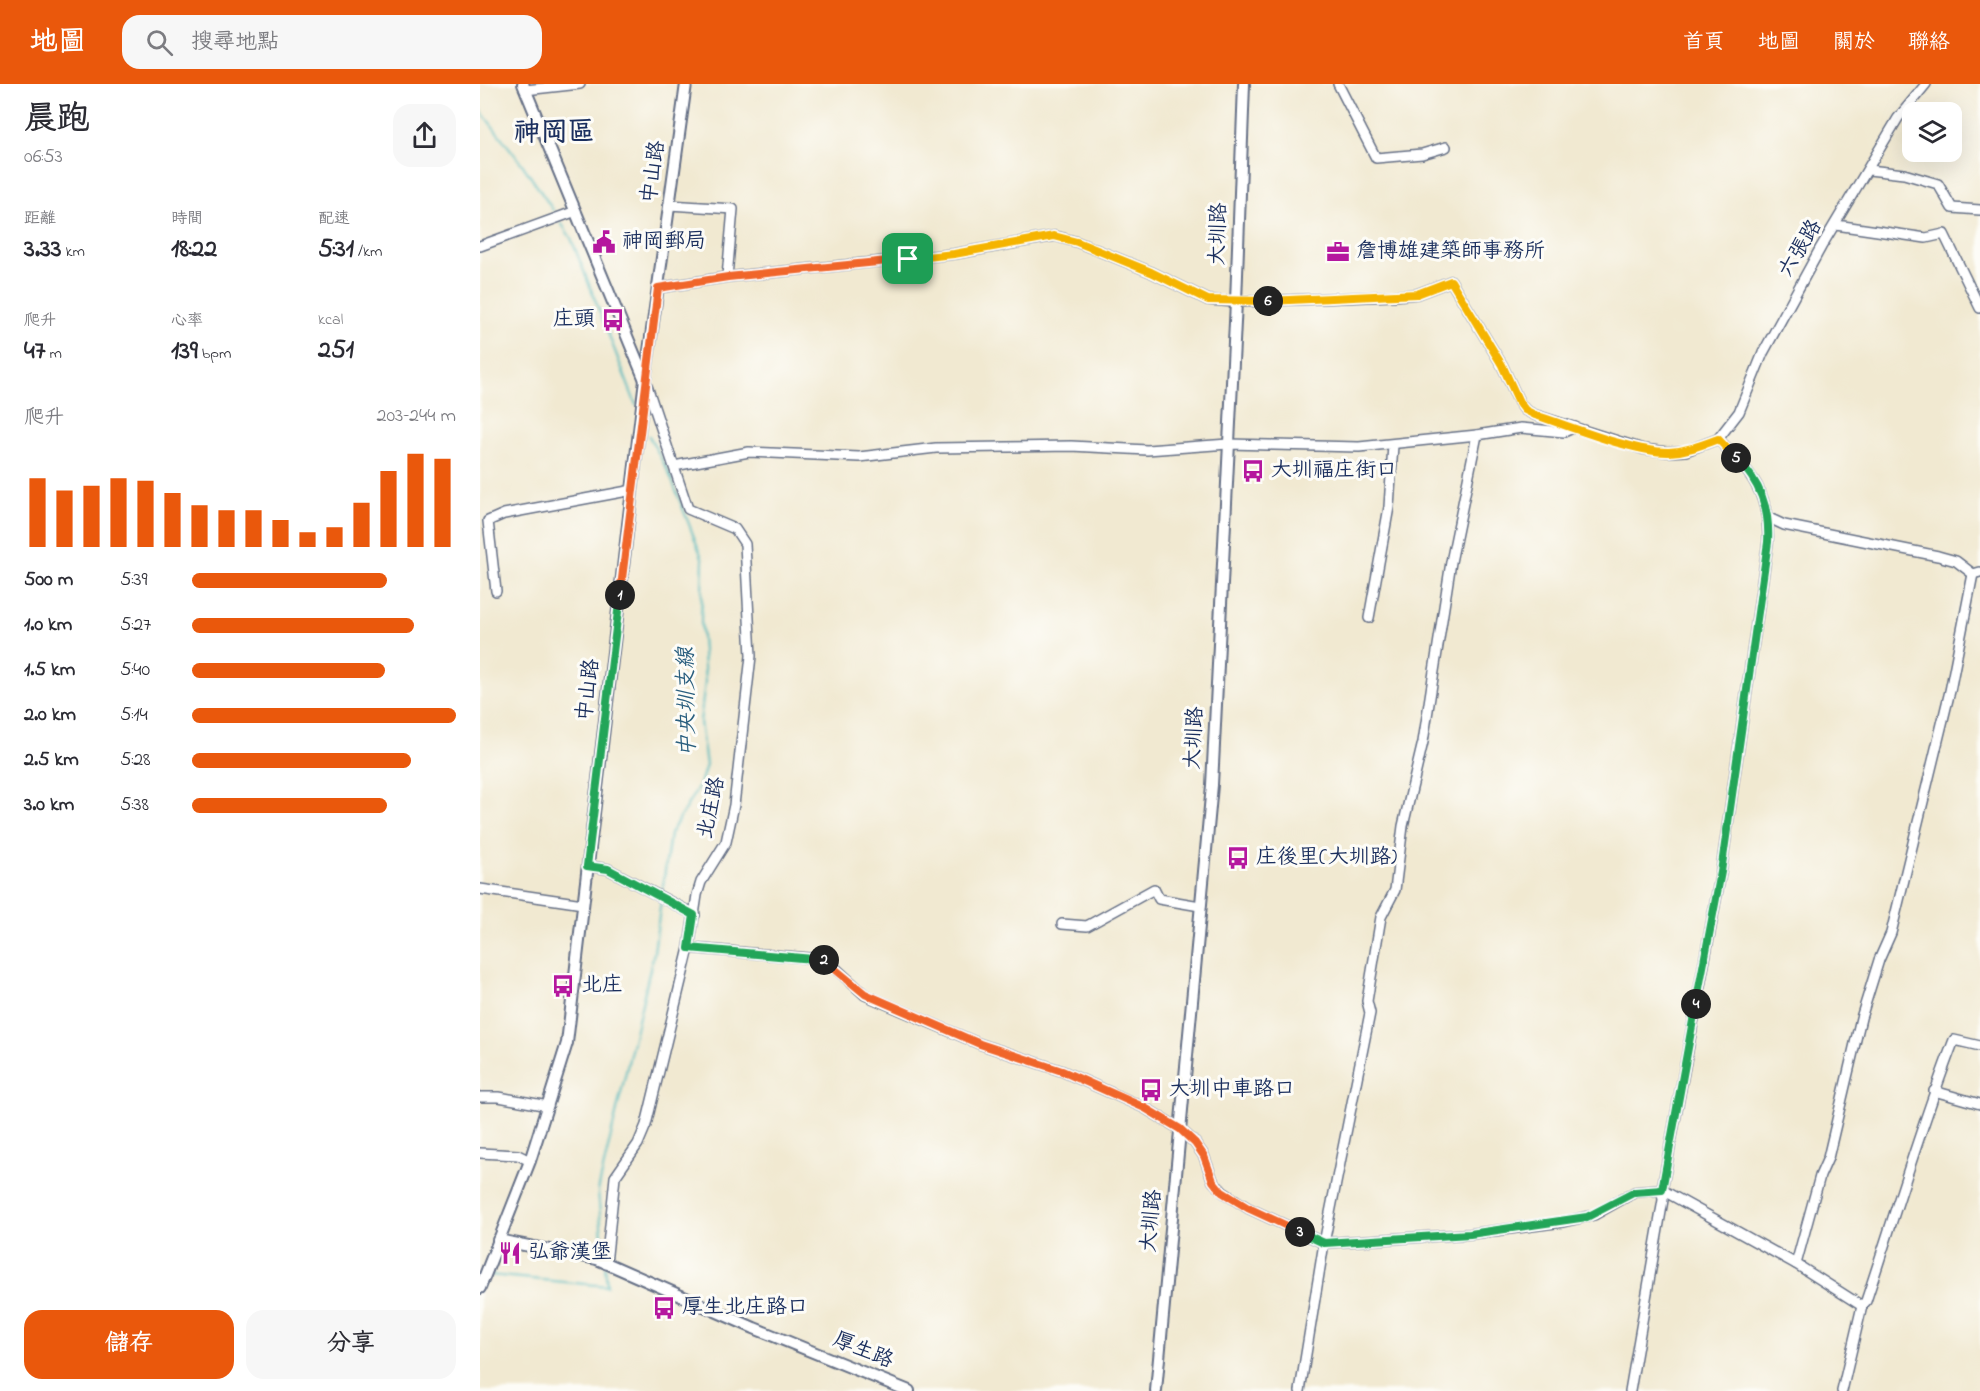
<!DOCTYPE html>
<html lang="zh-TW">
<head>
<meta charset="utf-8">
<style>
	:root { --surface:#fff; --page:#f7f7f7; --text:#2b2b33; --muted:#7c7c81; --accent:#ea580c }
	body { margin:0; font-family:"Indie Flower","LXGW WenKai TC",sans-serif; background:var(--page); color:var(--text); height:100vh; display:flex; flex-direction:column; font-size:22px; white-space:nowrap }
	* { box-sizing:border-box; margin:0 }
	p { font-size:20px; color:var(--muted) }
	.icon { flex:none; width:33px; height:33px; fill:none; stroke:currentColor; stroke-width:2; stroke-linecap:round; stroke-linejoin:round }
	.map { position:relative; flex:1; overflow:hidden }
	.panel { display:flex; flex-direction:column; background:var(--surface); width:480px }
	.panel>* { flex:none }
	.controls { position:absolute; left:1422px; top:18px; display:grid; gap:12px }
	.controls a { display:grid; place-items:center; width:60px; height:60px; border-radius:12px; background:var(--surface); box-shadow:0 6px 24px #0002; font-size:30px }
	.pin { position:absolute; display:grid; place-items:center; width:51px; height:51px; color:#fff; margin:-26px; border-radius:12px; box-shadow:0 3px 9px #0006 }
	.km { position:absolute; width:30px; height:30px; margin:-15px; border-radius:50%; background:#222; color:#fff; font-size:16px; line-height:30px; text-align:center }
	.round { display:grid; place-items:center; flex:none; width:63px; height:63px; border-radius:18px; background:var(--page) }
	.overview { display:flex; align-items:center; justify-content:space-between; height:102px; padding:0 24px }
	h1 { font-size:33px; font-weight:800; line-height:45px }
	.figures { display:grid; grid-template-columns:repeat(3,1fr); gap:9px; height:102px; padding:6px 24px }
	.figures div { display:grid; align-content:center }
	.figures b { font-size:26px; font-weight:800 }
	.figures small { font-size:16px; font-weight:400 }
	.figures p { font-size:16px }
	.chart { height:168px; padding:12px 24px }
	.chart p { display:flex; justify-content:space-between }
	.chart svg { width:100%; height:108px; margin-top:6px; stroke:var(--accent); stroke-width:6 }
	.button { display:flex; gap:12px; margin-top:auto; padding:12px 24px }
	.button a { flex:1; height:69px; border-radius:18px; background:var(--accent); color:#fff; font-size:24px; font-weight:800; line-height:69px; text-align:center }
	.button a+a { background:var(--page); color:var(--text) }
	ul { padding:0 24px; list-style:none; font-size:20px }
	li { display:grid; grid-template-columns:96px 72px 1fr; align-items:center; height:45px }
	li i { height:15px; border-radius:8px; background:var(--accent) }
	header { display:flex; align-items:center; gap:36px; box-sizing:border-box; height:84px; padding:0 30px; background:var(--accent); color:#fff }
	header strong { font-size:28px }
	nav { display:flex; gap:33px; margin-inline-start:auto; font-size:21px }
	.search { width:420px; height:54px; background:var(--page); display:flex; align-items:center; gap:15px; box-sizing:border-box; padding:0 21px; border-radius:18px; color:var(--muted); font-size:22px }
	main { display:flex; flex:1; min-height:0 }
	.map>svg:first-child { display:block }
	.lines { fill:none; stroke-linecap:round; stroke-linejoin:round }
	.stream { stroke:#47b7bd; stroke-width:2 }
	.minor-casing { stroke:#667086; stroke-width:12 }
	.tertiary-casing { stroke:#667086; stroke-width:14 }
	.minor { stroke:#fff; stroke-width:9 }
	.tertiary { stroke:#fff; stroke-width:10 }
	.split-1-casing { stroke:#fff; stroke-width:12 }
	.split-2-casing { stroke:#fff; stroke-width:12 }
	.split-3-casing { stroke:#fff; stroke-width:12 }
	.split-4-casing { stroke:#fff; stroke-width:12 }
	.split-5-casing { stroke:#fff; stroke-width:12 }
	.split-6-casing { stroke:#fff; stroke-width:12 }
	.split-7-casing { stroke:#fff; stroke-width:12 }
	.split-1 { stroke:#f0652b; stroke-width:8 }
	.split-2 { stroke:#22a559; stroke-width:8 }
	.split-3 { stroke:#f0652b; stroke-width:8 }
	.split-4 { stroke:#22a559; stroke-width:8 }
	.split-5 { stroke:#22a559; stroke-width:8 }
	.split-6 { stroke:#f5b400; stroke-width:8 }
	.split-7 { stroke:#f5b400; stroke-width:8 }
	.labels { text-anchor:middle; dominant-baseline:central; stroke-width:6; stroke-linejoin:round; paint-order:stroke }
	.street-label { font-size:21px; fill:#1b2f5e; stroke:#fdfcf7 }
	.poi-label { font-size:21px; fill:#1b2f5e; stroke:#fdfcf7; text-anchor:start }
	.water-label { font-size:22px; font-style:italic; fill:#2a5f7f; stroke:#fdfcf7 }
	.district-label { font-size:27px; font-weight:bold; fill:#1b2f5e; stroke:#fdfcf7 }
</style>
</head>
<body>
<header>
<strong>地圖</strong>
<div class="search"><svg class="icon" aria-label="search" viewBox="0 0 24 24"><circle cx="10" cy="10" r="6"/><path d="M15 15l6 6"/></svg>搜尋地點</div>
<nav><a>首頁</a><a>地圖</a><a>關於</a><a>聯絡</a></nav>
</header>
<main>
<section class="panel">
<div class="overview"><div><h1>晨跑</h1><p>06:53</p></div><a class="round"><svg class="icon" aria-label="share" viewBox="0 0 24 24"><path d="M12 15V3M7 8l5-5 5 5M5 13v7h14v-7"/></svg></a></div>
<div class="figures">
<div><p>距離</p><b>3.33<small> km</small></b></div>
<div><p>時間</p><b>18:22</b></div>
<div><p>配速</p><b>5:31<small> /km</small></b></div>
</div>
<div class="figures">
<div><p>爬升</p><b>47<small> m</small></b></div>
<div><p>心率</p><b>139<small> bpm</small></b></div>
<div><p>kcal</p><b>251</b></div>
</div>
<div class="chart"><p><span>爬升</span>203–244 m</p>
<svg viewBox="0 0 160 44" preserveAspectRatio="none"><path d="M5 44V16M15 44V21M25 44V19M35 44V16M45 44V17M55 44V22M65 44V27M75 44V29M85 44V29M95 44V33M105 44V38M115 44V36M125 44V26M135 44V13M145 44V6M155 44V8"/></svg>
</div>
<ul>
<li><b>500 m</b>5:39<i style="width:74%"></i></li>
<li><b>1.0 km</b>5:27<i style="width:84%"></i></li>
<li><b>1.5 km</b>5:40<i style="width:73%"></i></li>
<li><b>2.0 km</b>5:14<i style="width:100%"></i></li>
<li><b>2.5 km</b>5:28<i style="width:83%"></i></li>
<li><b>3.0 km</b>5:38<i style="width:74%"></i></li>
</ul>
<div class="button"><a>儲存</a><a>分享</a></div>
</section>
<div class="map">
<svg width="1500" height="1307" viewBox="0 0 1500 1307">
	<rect width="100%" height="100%" fill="#fdfcf7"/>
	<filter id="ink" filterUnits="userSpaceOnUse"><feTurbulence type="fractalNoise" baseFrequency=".0167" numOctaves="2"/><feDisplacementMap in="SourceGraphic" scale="12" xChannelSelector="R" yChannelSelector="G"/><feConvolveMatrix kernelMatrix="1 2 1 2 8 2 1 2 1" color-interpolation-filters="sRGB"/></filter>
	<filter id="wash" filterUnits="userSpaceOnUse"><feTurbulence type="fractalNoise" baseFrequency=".008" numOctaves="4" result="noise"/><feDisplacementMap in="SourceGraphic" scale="24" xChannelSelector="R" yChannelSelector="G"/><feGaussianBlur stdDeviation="1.35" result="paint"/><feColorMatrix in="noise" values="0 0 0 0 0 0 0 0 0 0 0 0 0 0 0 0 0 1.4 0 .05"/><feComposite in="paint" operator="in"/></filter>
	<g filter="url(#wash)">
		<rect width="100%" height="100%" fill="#f1e9d1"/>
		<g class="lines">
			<g class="stream">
				<path d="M0 26 42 80 73 126"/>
				<path d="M81 139 91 154 156 321"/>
				<path d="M169 352 189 389 223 476 221 537 225 598 220 638 226 681 220 700 190 750 182 809"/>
				<path d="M123 1164 118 1107 174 868 181 817"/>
				<path d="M9 1191 127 1202 125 1182"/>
			</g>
		</g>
	</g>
	<g filter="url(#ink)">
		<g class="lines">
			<g class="minor-casing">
				<g id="minor">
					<path d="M858 0 896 74 942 70 966 63"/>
					<path d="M45 6 100 0"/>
					<path d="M1389 86 1424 90 1458 100 1472 124 1500 126"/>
					<path d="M189 121 253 125 247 193"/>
					<path d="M1356 141 1446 154 1464 150 1500 224"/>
					<path d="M0 162 96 127"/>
					<path d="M178 204 247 193 474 170 575 152 597 158 671 188 728 216 756 218 913 212 937 210 971 197 1022 281 1039 318 1045 326 1055 331 1163 365 1187 368 1206 367 1238 355 1259 328 1283 269 1341 163 1418 34 1446 0"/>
					<path d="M194 382 269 368 379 373 456 364 591 362 667 366 748 360 879 363 997 351 1041 344 1084 348 1095 343"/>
					<path d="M1289 434 1304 441 1458 472 1476 477 1493 490 1500 488"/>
					<path d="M16 507 8 437 24 430 153 406"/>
					<path d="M889 534 909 423 913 361"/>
					<path d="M107 782 128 785 215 831"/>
					<path d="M0 805 103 820"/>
					<path d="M582 840 607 842 674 805 679 815 720 822"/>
					<path d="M209 864 341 875 352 881 385 911 500 960 582 987 665 1024 700 1045 715 1059 724 1072 733 1097 743 1108 768 1124 844 1159 990 1150 1083 1138 1114 1131 1155 1108 1182 1106 1316 1180 1382 1222"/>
					<path d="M1454 1007 1500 1020"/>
					<path d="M0 1013H19L68 1022"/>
					<path d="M0 1069 38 1071 50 1077"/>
					<path d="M126 1180 135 1093 158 1060 166 1041 209 864 217 811 221 798 246 758 254 721 271 572 265 460 255 445 208 425 165 296"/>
					<path d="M1316 1180 1340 1092 1348 1074 1381 934 1399 876 1411 849 1470 607 1493 490"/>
					<path d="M820 1307 844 1159 890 929 887 917 901 833 915 806 923 742 943 658 971 478 997 351"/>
					<path d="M1150 1307 1183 1116 1182 1106 1241 788 1288 458C1290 408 1271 389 1238 355"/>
					<path d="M1362 1307 1382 1222 1386 1217C1415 1130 1441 1041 1474 956L1500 962"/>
				</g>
			</g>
			<g class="tertiary-casing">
				<g id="tertiary">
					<path d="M43 0 165 296"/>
					<path d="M18 1156 117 1175 274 1244 429 1307"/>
					<path d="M0 1204 50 1077 87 959 165 296 206 0"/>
					<path d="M676 1307 732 701 756 218 764 0"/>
				</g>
			</g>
			<use href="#minor" class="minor"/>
			<use href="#tertiary" class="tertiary"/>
		</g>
	</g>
	<g class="lines" filter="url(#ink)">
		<g class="split-1-casing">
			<path id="split-1" d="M140 511 178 204 248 193 428 175"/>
		</g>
		<g class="split-2-casing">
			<path id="split-2" d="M140 511 107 782 128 785 214 831 209 864 344 876"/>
		</g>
		<g class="split-3-casing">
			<path id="split-3" d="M344 876 385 910 500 960 582 987 665 1024 700 1045 715 1059 724 1072 733 1097 742 1108 768 1124 820 1148"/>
		</g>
		<g class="split-4-casing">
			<path id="split-4" d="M820 1148 844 1159 990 1150 1107 1133 1155 1108 1182 1106 1216 920"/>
		</g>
		<g class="split-5-casing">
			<path id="split-5" d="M1216 920 1241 788 1288 458C1290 424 1280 398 1256 374"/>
		</g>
		<g class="split-6-casing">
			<path id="split-6" d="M788 217 937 210 971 197 1022 281 1039 318 1045 326 1055 331C1090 342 1155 369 1189 368 1207 367 1222 361 1238 355L1256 374"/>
		</g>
		<g class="split-7-casing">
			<path id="split-7" d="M428 175 474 170 574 152 597 158 671 188 728 216 788 217"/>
		</g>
		<use href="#split-1" class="split-1"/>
		<use href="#split-2" class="split-2"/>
		<use href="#split-3" class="split-3"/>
		<use href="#split-4" class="split-4"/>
		<use href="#split-5" class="split-5"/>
		<use href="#split-6" class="split-6"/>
		<use href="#split-7" class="split-7"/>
	</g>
	<defs>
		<g id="civic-bare" transform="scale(1.8)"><path d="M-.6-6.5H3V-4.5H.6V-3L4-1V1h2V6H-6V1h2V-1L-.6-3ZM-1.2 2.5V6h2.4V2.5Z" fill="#b5179e" stroke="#fdfcf7" stroke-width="2.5" paint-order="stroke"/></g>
		<g id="office-bare" transform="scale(1.8)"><path d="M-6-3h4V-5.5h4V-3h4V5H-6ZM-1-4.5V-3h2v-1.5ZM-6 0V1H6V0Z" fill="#b5179e" stroke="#fdfcf7" stroke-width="2.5" paint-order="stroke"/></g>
		<g id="bus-bare" transform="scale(1.8)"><path d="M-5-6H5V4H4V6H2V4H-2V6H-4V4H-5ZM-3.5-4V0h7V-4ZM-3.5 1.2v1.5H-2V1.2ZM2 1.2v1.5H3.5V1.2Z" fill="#b5179e" stroke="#fdfcf7" stroke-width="2.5" paint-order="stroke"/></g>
		<g id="restaurant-bare" transform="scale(1.8)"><path d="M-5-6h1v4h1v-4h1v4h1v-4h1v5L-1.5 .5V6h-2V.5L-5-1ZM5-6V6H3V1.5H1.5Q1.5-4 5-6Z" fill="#b5179e" stroke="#fdfcf7" stroke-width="2.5" paint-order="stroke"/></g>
	</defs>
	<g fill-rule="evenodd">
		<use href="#civic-bare" x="124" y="158"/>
		<use href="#office-bare" x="858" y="168"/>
		<use href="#bus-bare" x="133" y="236"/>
		<use href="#bus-bare" x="773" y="387"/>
		<use href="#bus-bare" x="758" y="774"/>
		<use href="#bus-bare" x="83" y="902"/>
		<use href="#bus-bare" x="671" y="1006"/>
		<use href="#restaurant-bare" x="30" y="1169"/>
		<use href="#bus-bare" x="184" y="1224"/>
	</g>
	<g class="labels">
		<g class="street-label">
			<text transform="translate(174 88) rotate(-82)">中山路</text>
			<text transform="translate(739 150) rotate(-88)">大圳路</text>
			<text transform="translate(1321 165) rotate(-59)">六張路</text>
			<text transform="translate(109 606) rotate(-83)">中山路</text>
			<text transform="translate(715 654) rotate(-87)">大圳路</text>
			<text transform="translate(232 724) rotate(-78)">北庄路</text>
			<text transform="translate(672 1137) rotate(-85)">大圳路</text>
			<text transform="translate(383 1267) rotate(22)">厚生路</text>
		</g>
		<g class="poi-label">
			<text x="142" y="158">神岡郵局</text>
			<text x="876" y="168">詹博雄建築師事務所</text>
			<text x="115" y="236" text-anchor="end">庄頭</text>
			<text x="791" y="387">大圳福庄街口</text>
			<text x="776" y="774">庄後里(大圳路)</text>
			<text x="101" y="902">北庄</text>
			<text x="689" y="1006">大圳中車路口</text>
			<text x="48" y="1169">弘爺漢堡</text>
			<text x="202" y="1224">厚生北庄路口</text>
		</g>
		<g class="water-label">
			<text transform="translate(208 618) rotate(-91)">中央圳支線</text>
		</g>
		<g class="district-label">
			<text x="74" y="49">神岡區</text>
		</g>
	</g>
</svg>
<div class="controls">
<a><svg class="icon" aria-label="layers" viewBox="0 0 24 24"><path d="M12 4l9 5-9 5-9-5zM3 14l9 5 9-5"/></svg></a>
</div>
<div class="pin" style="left:428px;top:175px;background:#1e9e55"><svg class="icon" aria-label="arrive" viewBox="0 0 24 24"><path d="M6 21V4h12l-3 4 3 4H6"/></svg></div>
<b class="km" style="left:140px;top:511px">1</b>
<b class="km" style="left:344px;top:876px">2</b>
<b class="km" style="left:820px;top:1148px">3</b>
<b class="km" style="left:1216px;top:920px">4</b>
<b class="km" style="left:1256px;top:374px">5</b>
<b class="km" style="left:788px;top:217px">6</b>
</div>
</main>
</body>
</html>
